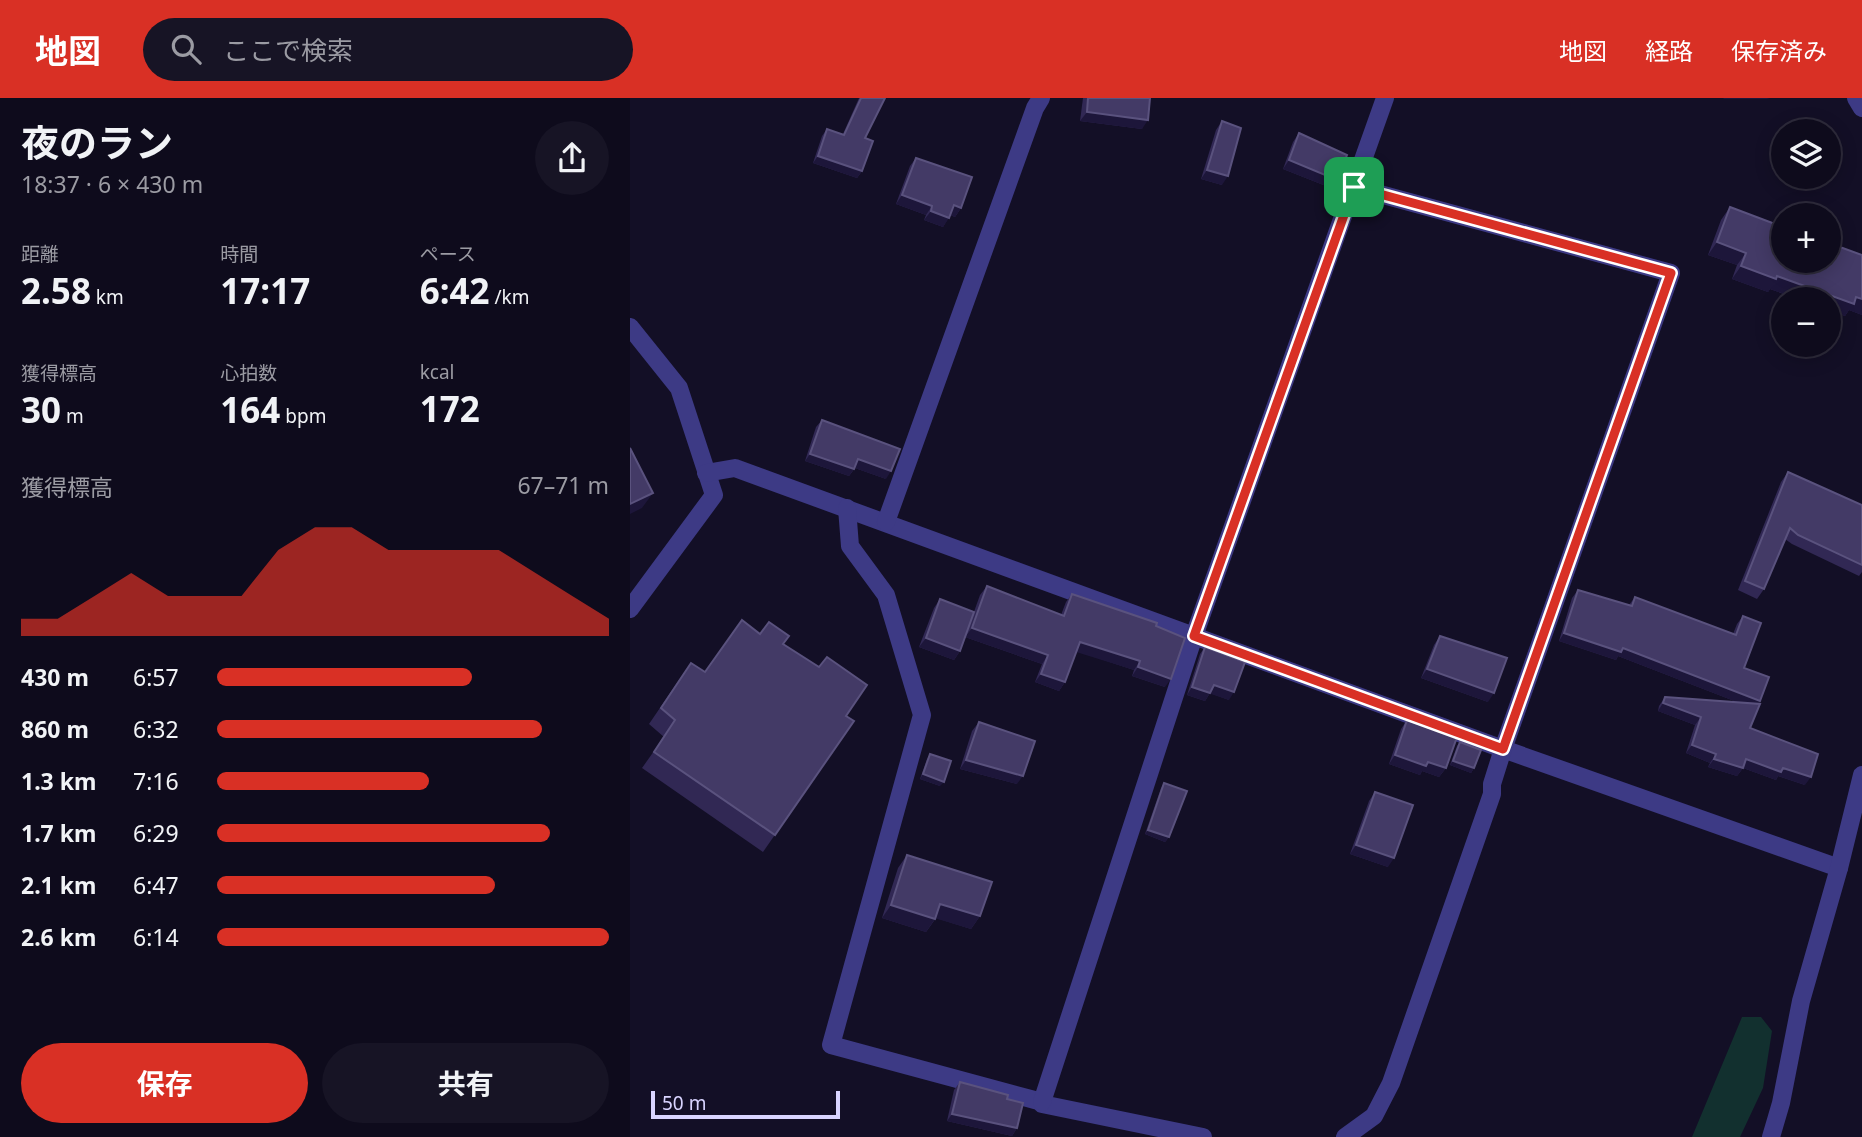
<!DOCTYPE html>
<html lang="ja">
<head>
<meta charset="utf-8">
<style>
	:root { --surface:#0e0b1c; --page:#171425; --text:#f1f3f6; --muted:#9b9ba3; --line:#2e2b3b; --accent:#d93025 }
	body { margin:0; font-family:"Noto Sans","Noto Sans JP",sans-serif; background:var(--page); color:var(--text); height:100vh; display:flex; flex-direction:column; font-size:26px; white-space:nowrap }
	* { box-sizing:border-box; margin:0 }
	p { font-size:23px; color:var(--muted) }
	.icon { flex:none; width:38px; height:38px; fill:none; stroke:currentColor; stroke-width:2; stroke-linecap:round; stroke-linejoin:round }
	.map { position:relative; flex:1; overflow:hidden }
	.side { display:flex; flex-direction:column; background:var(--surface); width:630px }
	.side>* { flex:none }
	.controls { position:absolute; left:1141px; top:21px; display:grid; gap:14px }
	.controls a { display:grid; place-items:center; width:70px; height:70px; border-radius:50%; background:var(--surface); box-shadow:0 4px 18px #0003,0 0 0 2px var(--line); font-size:35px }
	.scale { position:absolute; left:21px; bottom:18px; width:189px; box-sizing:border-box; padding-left:7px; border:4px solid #d9d4ff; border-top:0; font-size:19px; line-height:24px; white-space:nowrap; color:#d9d4ff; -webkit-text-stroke:5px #130f26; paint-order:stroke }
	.pin { position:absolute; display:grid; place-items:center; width:60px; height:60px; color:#fff; margin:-30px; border-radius:14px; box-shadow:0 4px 10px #0006 }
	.round { display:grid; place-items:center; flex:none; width:74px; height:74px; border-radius:37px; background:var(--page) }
	.headline { display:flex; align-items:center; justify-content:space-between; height:119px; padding:0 21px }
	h1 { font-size:38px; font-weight:700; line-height:52px }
	.figures { display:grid; grid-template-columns:repeat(3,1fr); gap:10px; height:119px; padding:7px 21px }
	.figures div { display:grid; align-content:center }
	.figures b { font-size:35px; font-weight:700 }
	.figures small { font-size:19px; font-weight:400 }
	.figures p { font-size:19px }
	.chart { height:196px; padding:14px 21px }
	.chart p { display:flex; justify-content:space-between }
	.chart svg { width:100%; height:126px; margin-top:7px; fill:var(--accent); opacity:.7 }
	.primary-button { display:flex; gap:14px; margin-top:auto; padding:14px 21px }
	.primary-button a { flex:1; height:80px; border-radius:42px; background:var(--accent); color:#fff; font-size:28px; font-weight:700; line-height:80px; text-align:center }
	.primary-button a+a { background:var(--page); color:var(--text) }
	ul { padding:0 21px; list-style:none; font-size:23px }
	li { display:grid; grid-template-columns:112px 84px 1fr; align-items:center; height:52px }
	li i { height:18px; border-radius:9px; background:var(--accent) }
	header { display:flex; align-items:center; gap:42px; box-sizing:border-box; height:98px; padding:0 35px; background:var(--accent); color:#fff }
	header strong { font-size:33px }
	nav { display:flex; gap:38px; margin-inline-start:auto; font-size:24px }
	.search { width:490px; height:63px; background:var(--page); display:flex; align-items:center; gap:18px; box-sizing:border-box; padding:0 24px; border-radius:38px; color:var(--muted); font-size:26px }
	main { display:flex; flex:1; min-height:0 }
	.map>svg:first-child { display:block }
	.green { fill:#12302f }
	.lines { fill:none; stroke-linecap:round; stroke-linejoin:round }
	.street { stroke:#3d3a85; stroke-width:18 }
	.wall { fill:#312854 }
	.shaded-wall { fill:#1d163a }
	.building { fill:#433a66; stroke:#5a527e; stroke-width:2 }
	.route-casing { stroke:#fff; stroke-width:14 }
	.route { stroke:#d93025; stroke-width:9 }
</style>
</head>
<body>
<header>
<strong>地図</strong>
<div class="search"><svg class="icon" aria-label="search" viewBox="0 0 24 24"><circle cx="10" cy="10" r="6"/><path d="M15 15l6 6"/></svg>ここで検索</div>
<nav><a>地図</a><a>経路</a><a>保存済み</a></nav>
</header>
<main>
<section class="side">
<div class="headline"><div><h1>夜のラン</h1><p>18:37 · 6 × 430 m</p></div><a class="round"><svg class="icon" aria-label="share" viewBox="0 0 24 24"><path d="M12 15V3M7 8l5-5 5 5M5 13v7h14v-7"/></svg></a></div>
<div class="figures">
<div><p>距離</p><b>2.58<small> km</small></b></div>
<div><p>時間</p><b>17:17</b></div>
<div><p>ペース</p><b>6:42<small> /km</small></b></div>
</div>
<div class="figures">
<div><p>獲得標高</p><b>30<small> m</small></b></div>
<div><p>心拍数</p><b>164<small> bpm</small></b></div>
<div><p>kcal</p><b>172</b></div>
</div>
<div class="chart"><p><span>獲得標高</span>67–71 m</p>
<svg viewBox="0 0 160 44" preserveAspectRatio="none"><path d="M0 44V38L10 38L20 30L30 22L40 30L50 30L60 30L70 14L80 6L90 6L100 14L110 14L120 14L130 14L140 22L150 30L160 38V44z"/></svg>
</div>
<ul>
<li><b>430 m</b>6:57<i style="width:65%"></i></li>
<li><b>860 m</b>6:32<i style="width:83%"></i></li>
<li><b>1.3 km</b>7:16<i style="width:54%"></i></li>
<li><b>1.7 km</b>6:29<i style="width:85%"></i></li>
<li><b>2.1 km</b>6:47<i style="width:71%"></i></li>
<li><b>2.6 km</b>6:14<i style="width:100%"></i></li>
</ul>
<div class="primary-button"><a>保存</a><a>共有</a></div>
</section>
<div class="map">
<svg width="1232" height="1039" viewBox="0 0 1232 1039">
	<rect width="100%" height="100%" fill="#130f26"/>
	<path class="green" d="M1112 919H1131L1142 933 1133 990 1110 1039H1062Z"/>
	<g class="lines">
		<g class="street">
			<path d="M1226 0 1232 10"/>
			<path d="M0 229 49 290 84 397 0 511"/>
			<path d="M76 375 105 370 873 651 1209 770"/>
			<path d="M217 410 220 448 256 497 292 617 201 947 412 1004V1006L573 1039"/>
			<path d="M256 424 405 10 411 0"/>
			<path d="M412 1004 564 538 755 0"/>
			<path d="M715 1039 744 1018 761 985 862 696V686L873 651 1041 175 724 89"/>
			<path d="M1141 1039 1151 1005 1171 903 1209 770 1232 677"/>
		</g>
	</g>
	<g class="wall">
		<path d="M229 0H255L235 40 232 73 227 80 183 65 192 38 197 31 213 36Z"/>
		<path d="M453 0H520L512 31 450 23Z"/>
		<path d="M592 23V87L571 81 586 32Z"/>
		<path d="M669 35 707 82 701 90 653 71 663 44Z"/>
		<path d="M286 60 331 110 325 119 320 117 313 129 294 122 296 117 266 106 280 68Z"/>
		<path d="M1100 109 1232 157V217L1219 212 1215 218 1140 191 1138 194 1102 181 1107 167 1078 157 1091 122Z"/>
		<path d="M192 322 256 381 225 370 219 378 175 363 186 329Z"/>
		<path d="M1158 374 1232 407V474L1229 478 1162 446 1155 441 1134 491 1127 501 1108 492 1151 384Z"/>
		<path d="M357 488 431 517 436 504 442 496 526 528 535 589 502 578 504 572 446 553 435 584 429 593 405 584 412 566 335 539 350 497Z"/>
		<path d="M948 492 999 507 1005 499 1103 536 1107 526 1113 518 1114 570 1130 603 1120 630 1175 687 1148 678 1146 682 1113 670 1107 678 1078 669 1080 665 1056 655 1065 627 1028 613 1029 608 1035 599 1107 604 988 558 986 562 929 543 942 500Z"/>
		<path d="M310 501 330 553 324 562 289 549 304 510Z"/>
		<path d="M130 536 153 546 216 618 224 623 133 754 12 670 34 639 19 626 49 582 75 574Z"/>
		<path d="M810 538 858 604 791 580 804 547Z"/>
		<path d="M575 549 599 602 580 595 575 603 557 597 570 556Z"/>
		<path d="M777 622 816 670 809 679 792 673 790 677 759 666 771 631Z"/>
		<path d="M349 624 387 686 330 671 342 633Z"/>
		<path d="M830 644 844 670 841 675 820 667 827 648Z"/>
		<path d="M300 656 310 688 290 681 297 661Z"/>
		<path d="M534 685 539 739 535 744 515 736 531 690Z"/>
		<path d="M745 694 758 769 720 756 739 703Z"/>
		<path d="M277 757 350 818 341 831 306 820 296 834 252 820 268 770Z"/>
		<path d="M330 984 377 1001 387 1030 382 1038 317 1023 324 992Z"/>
	</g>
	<g class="shaded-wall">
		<path d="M1094 0H1140L1137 1H1093Z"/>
		<path d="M457 14 518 22 512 31 450 23Z"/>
		<path d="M188 58 232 73 227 80 183 65Z"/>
		<path d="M659 62 707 82 701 90 653 71Z"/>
		<path d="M577 72 598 78 592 87 571 81Z"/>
		<path d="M272 97 302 108 296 117 266 106Z"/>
		<path d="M324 107 331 110 325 119 318 116Z"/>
		<path d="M301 113 319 120 313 129 294 122Z"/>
		<path d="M1087 144 1116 155 1107 167 1078 157Z"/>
		<path d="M1111 168 1232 201V217L1219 212 1215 218 1199 212V201H1168L1140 191 1138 194 1102 181Z"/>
		<path d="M180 356 224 371 219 378 175 363Z"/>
		<path d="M228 361 261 373 256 381 222 369Z"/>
		<path d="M23 395 12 410 0 416V406Z"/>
		<path d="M342 530 418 557 412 566 335 539Z"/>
		<path d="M934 535 993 550 1130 603 1125 611 988 558 986 562 929 543Z"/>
		<path d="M296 540 330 553 324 562 289 549Z"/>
		<path d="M450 544 510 563 504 572 443 553Z"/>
		<path d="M508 569 541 581 535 589 502 578Z"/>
		<path d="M797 571 864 595 858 604 791 580Z"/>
		<path d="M411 576 435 584 429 593 405 584Z"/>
		<path d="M584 587 604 594 599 602 578 595Z"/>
		<path d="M562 589 580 595 575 603 557 597Z"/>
		<path d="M1033 605 1071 619 1065 627 1028 613Z"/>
		<path d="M1062 647 1086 656 1080 665 1056 655Z"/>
		<path d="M765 657 798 664 816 670 809 679 792 673 790 677 759 666Z"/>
		<path d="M1084 661H1116L1153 670 1181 679 1175 687 1148 678 1146 682 1113 670 1107 678 1078 669Z"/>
		<path d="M336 662 393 678 387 686 330 671Z"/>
		<path d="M823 663 844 670 841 675 820 667Z"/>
		<path d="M293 676 314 684 310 688 290 681Z"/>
		<path d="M518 732 539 739 535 744 515 736Z"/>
		<path d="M726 747 764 760 758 769 720 756Z"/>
		<path d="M310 806 350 818 341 831 301 819Z"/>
		<path d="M261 807 305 821 296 834 252 820Z"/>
		<path d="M322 1016 387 1030 382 1038 317 1023Z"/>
	</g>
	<g class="building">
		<path d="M231 0H255L235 40 243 43 232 73 188 58 197 31 214 37Z"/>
		<path d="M458 0H520L518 22 457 14Z"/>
		<path d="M592 23 611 30 598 78 577 72Z"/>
		<path d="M669 35 717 57 707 82 659 62Z"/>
		<path d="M286 60 342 79 331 110 324 107 319 120 301 113 302 108 272 97Z"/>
		<path d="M1100 109 1153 129V163H1199V145L1232 157V201L1226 199 1224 206 1147 178 1146 181 1111 168 1116 155 1087 144Z"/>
		<path d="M192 322 270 351 261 373 228 361 224 371 180 356Z"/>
		<path d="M0 350 23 395 0 406Z"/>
		<path d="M1158 374 1232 407V467L1168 437 1160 430 1134 491 1115 483Z"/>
		<path d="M357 488 434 518 442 496 527 525 526 528 555 540 541 581 508 569 510 563 450 544 435 584 411 576 418 557 342 530Z"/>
		<path d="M948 492 1002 508 1005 499 1106 537 1113 518 1131 525 1114 570 1139 579 1130 603 993 550 991 554 934 535Z"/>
		<path d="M310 501 344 514 330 553 296 540Z"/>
		<path d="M112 522 130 536 139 524 159 538 153 546 189 569 197 559 237 587 216 618 224 623 145 737 24 654 45 622 31 610 61 565 75 574Z"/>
		<path d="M810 538 877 560 864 595 797 571Z"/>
		<path d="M575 549 615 564 604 594 584 587 580 595 562 589Z"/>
		<path d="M1035 599 1130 606 1120 630 1188 656 1181 679 1153 670 1151 674 1116 661 1113 670 1084 661 1086 656 1062 647 1071 619 1033 605Z"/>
		<path d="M777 622 827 639 816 670 798 664 796 668 765 657Z"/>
		<path d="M349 624 405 643 393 678 336 662Z"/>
		<path d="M830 644 851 652 844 670 823 663Z"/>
		<path d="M300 656 321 663 314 684 293 676Z"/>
		<path d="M534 685 557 693 539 739 518 732Z"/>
		<path d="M745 694 783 707 764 760 726 747Z"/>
		<path d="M277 757 362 784 350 818 310 806 305 821 261 807Z"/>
		<path d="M330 984 378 997 377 1001 393 1005 387 1030 322 1016Z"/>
	</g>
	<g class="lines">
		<g class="route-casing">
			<path id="route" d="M724 89 1041 175 873 651 564 538Z"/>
		</g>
		<use href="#route" class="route"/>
	</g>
</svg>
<div class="controls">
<a><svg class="icon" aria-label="layers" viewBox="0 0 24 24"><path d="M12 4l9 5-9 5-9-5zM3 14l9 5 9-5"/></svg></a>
<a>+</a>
<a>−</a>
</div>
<div class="scale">50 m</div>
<div class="pin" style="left:724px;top:89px;background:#1e9e55"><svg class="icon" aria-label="arrive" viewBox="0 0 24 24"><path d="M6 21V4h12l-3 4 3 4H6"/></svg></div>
</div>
</main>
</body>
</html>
